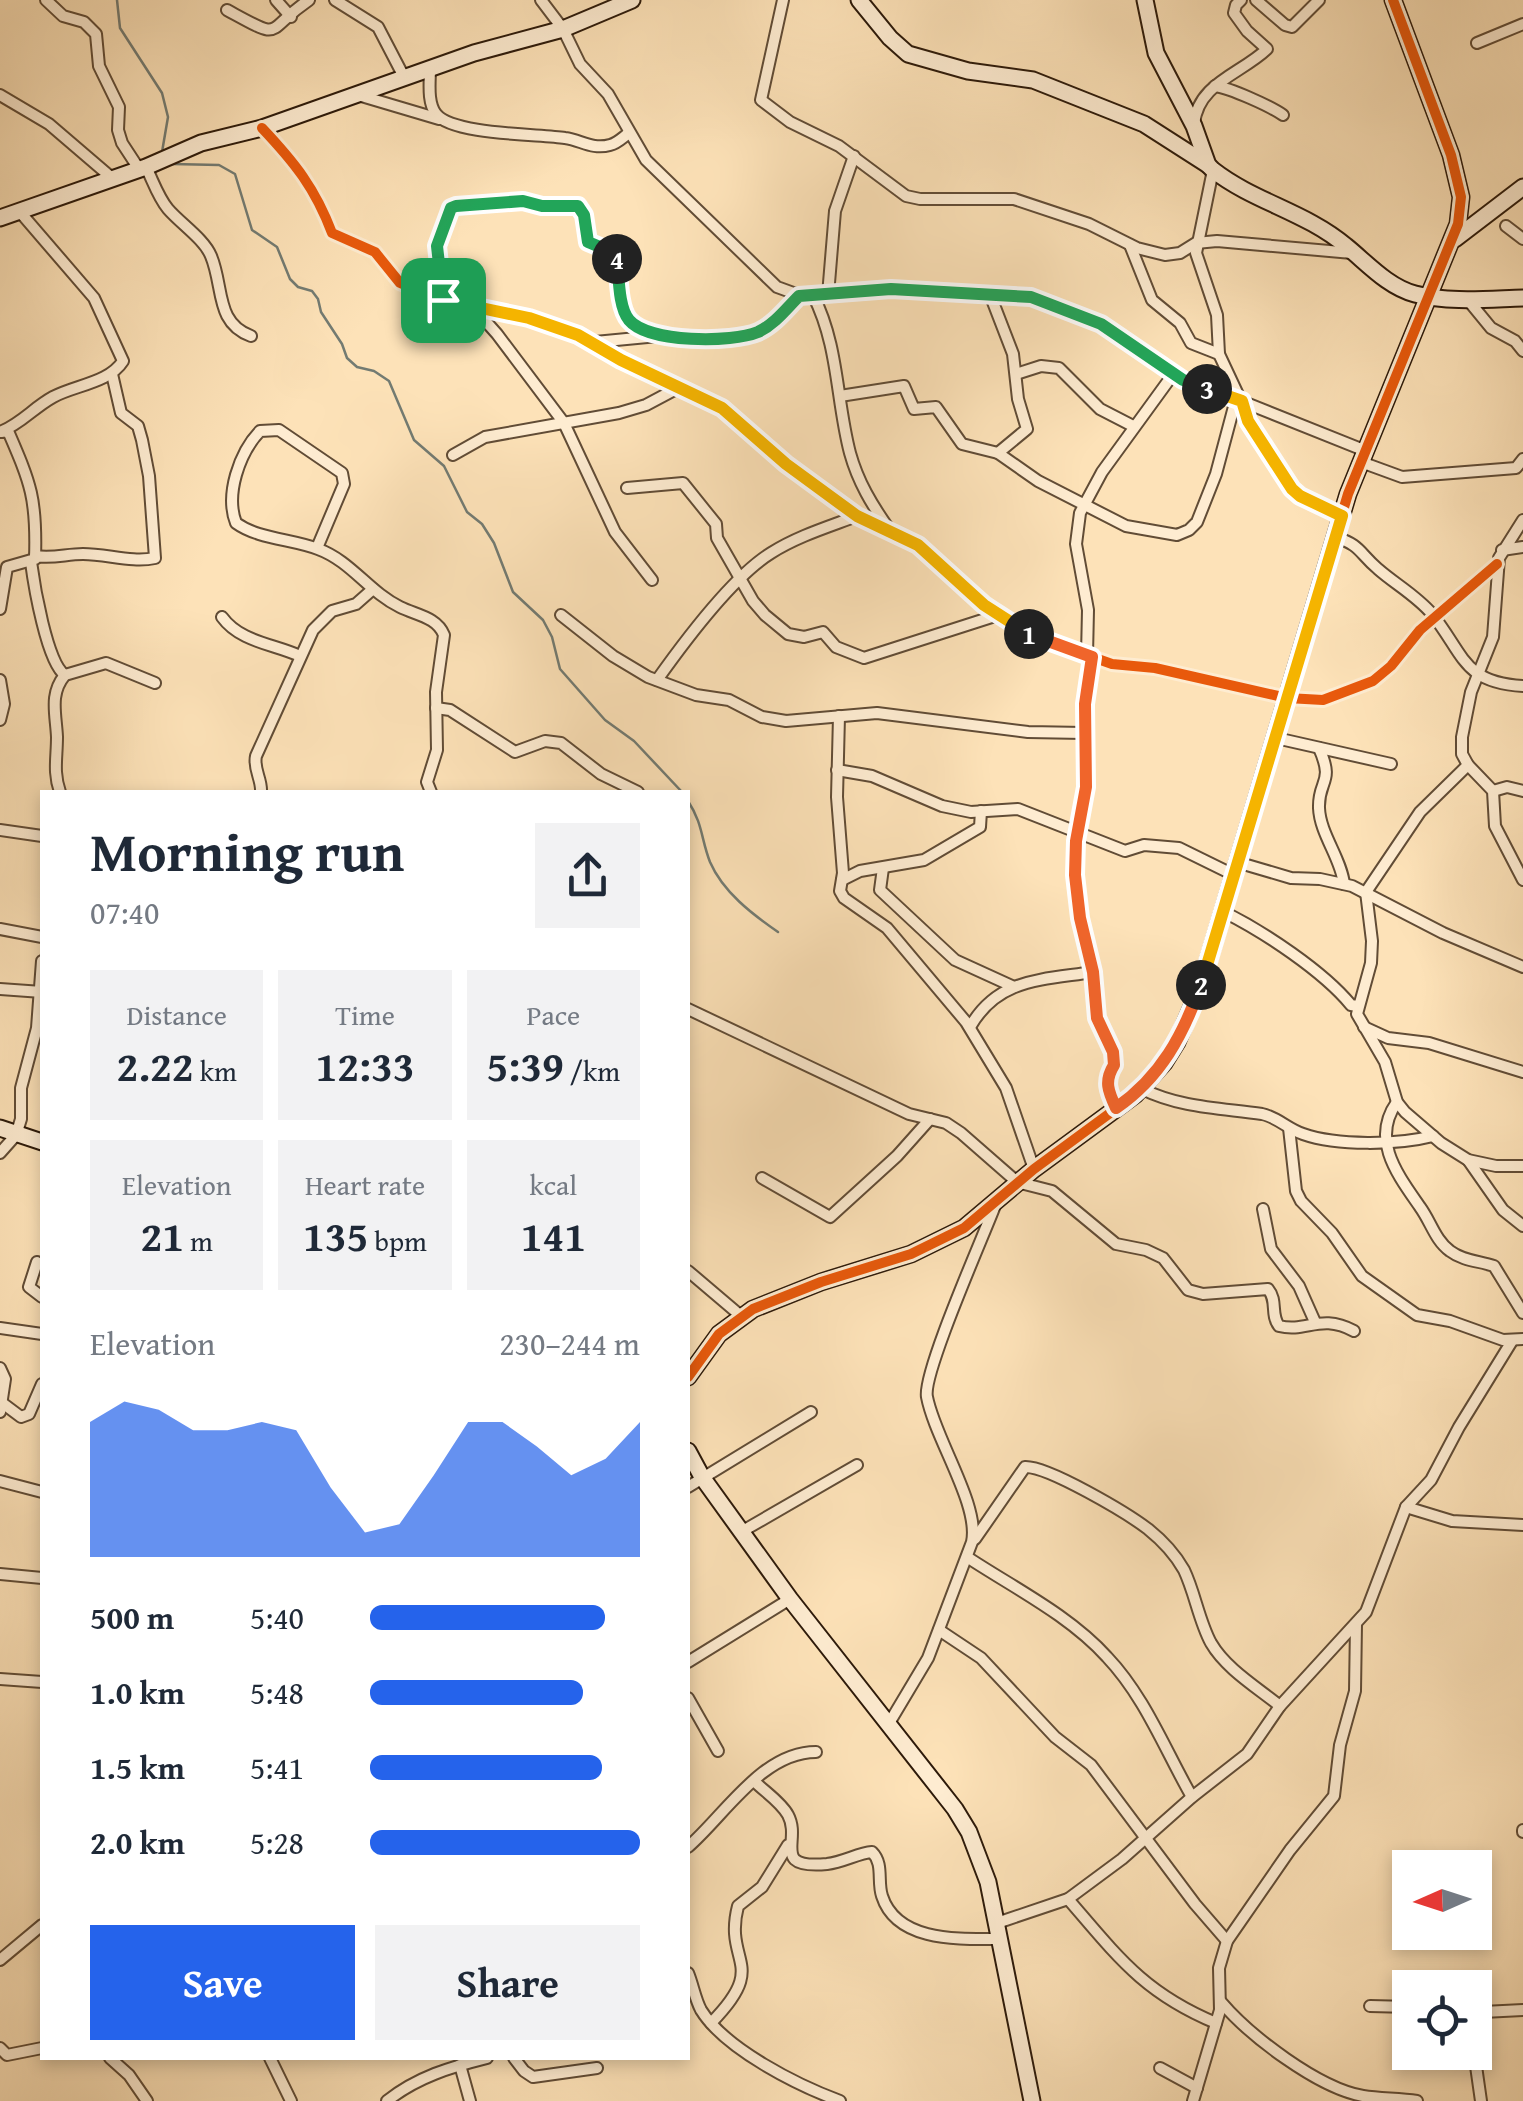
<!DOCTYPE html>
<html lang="en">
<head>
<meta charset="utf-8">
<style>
	:root { --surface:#fff; --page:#f2f2f3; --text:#1f2937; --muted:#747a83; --accent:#2563eb }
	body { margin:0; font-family:"Gentium Book Plus",serif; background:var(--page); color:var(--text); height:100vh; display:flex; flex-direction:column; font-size:38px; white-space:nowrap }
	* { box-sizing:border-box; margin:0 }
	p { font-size:32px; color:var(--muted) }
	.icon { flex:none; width:55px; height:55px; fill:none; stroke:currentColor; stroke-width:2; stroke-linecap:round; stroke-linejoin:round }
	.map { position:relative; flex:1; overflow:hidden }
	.panel { position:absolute; left:40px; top:790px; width:650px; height:1270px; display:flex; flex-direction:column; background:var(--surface); border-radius:0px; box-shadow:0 5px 15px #0003 }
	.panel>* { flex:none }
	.needle { width:65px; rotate:267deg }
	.controls { position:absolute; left:1392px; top:1850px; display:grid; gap:20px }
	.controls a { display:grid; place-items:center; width:100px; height:100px; border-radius:0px; background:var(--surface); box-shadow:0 5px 15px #0003; font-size:50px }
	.pin { position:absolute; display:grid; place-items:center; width:85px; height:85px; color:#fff; margin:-42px; border-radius:20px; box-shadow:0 5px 15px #0006 }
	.km { position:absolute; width:50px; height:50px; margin:-25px; border-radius:50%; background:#222; color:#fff; font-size:28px; line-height:50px; text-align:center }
	.round { display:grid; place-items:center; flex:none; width:105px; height:105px; border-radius:0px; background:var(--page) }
	.overview { display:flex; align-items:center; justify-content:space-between; height:170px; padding:0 50px }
	h1 { font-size:55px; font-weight:800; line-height:75px }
	.metrics { display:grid; grid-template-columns:repeat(3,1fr); gap:15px; height:170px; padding:10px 50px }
	.metrics div { display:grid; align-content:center; border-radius:0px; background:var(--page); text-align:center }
	.metrics b { font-size:42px; font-weight:800 }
	.metrics small { font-size:28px; font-weight:400 }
	.metrics p { font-size:28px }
	.chart { height:280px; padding:20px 50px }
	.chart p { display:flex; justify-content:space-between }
	.chart svg { width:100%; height:180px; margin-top:10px; fill:var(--accent); opacity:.7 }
	.primary-button { display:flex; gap:20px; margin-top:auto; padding:20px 50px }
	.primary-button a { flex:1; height:115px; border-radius:0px; background:var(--accent); color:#fff; font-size:40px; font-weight:800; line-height:115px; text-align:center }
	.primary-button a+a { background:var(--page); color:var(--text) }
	ul { padding:0 50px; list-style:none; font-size:32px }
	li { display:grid; grid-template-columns:160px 120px 1fr; align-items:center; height:75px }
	li i { height:25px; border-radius:12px; background:var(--accent) }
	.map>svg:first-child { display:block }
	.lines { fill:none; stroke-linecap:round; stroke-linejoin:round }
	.stream { stroke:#737b72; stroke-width:2.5 }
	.street-casing { stroke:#614c36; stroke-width:14 }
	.secondary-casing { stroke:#2d1a0a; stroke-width:19 }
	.street { stroke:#feecd1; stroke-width:10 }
	.secondary { stroke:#feecd1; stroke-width:15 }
	.cycleway-casing { stroke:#feecd1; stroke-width:16 }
	.cycleway { stroke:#e8590c; stroke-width:10 }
	.split-1-casing { stroke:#fff; stroke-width:20 }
	.split-2-casing { stroke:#fff; stroke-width:20 }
	.split-3-casing { stroke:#fff; stroke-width:20 }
	.split-4-casing { stroke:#fff; stroke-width:20 }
	.split-5-casing { stroke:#fff; stroke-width:20 }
	.split-1 { stroke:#f5b400; stroke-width:12 }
	.split-2 { stroke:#f0652b; stroke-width:12 }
	.split-3 { stroke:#f5b400; stroke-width:12 }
	.split-4 { stroke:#22a559; stroke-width:12 }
	.split-5 { stroke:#22a559; stroke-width:12 }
</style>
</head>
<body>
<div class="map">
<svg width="1523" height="2101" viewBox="0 0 1523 2101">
	<rect width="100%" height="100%" fill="#fde2b8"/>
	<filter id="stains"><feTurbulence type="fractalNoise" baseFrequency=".002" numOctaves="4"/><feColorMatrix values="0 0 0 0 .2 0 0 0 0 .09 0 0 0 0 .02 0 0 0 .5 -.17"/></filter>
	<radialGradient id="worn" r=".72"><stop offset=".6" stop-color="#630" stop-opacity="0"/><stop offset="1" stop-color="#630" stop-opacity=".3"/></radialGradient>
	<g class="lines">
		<g class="stream">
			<path d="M117 0 120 28 162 93 168 117 162 152"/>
			<path d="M172 164 219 165 235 174 252 230 277 247 290 279 298 287 312 291 318 299 321 312 342 344 347 358 357 367 374 371 389 381 414 440 444 466 467 512 482 524 494 543 513 592 543 620 552 637 560 669 605 720 634 741 682 792"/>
			<path d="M688 801C703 824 701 839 710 862 723 892 752 914 778 932"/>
		</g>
		<g class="street-casing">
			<g id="street">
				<path d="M46 0 63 16 84 22 96 34 99 66 119 107 118 130 122 143 139 169"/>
				<path d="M276 0 291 17"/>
				<path d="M335 0 378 27 404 77"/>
				<path d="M541 0 563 29 580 64 608 94 646 160 777 287 799 295 891 289 1031 297 1101 324 1192 384 1241 401 1248 421 1292 489 1300 497 1342 516"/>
				<path d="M783 0 761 100 790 122 839 146 906 196 920 199H1014L1089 224 1137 248 1165 255 1180 253 1196 243 1217 241 1352 253"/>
				<path d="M1256 0 1285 25 1292 27 1319 0"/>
				<path d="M227 10C286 42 262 32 309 0"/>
				<path d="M1477 43 1523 24"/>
				<path d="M430 68C430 82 427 102 436 114 453 135 538 134 565 138 581 140 592 150 610 145 618 143 623 137 629 133"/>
				<path d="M1215 86C1230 88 1270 106 1283 115"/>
				<path d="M0 95 49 124 112 178"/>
				<path d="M358 95 439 119"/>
				<path d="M1194 124C1198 83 1241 74 1267 49L1247 31 1234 13 1236 5 1241 0"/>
				<path d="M262 128C295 163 315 188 332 233L375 252 400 283 436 298 529 318 578 335 621 360 723 408 786 464 857 516 917 545 1008 622 1044 640 1112 664 1155 668 1287 698 1323 700 1373 681 1391 666 1420 630 1497 564"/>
				<path d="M146 167C153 181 158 197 168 209 181 224 204 239 211 256 224 287 215 323 251 336"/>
				<path d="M1213 170 1196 253 1217 315 1219 354 1241 401 1366 451"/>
				<path d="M1506 226 1523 239"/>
				<path d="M1130 245 1152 300 1180 323 1191 343 1219 354"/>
				<path d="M813 295C839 346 836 400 850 453 858 482 872 505 889 529"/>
				<path d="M828 295 835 211 854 156"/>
				<path d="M991 297 1013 354 1018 399 1027 429 998 453"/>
				<path d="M443 300 437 246 451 208C469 202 568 200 582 210L588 242 616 254C619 270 620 310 631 321 651 342 733 343 758 331 775 324 787 308 799 295"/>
				<path d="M1468 300 1491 328 1515 341 1523 351"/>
				<path d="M473 307 497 334 564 423 615 532 652 580"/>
				<path d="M595 342 658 336"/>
				<path d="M1016 374 1041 366 1059 368 1100 409 1133 426"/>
				<path d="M840 396 904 386 914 409 936 407 962 444 998 453 1038 481 1126 526 1177 535 1189 530 1197 522 1216 474 1236 399"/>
				<path d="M0 432C21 424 33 408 53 397 75 385 109 383 123 361L94 298 20 212"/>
				<path d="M453 455 485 437 619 413 646 405 678 388"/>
				<path d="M1361 462 1402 477 1516 468 1523 459"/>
				<path d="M627 488 683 483 716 524 717 538 753 601 765 615 788 634 804 637 823 632 836 647 864 658 998 615"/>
				<path d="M1523 520 1499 558 1493 637 1471 692 1462 737V754L1468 765 1493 791 1495 826 1523 880"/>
				<path d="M1335 537C1361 545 1359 553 1378 569 1395 584 1417 596 1432 614 1464 654 1463 683 1523 686"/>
				<path d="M317 548 344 484 342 473 279 430 260 431C239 453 225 495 236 523 258 539 292 539 318 549 351 561 369 592 400 607 416 615 437 617 444 635L436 692 437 750 427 782 431 792"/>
				<path d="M1502 550 1523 547"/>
				<path d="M35 556C53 559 66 554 83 554 107 554 132 563 155 558L149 476 142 440 138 426 121 413 112 374"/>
				<path d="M31 562C34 585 47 663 65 675"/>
				<path d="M0 609 7 567 35 559C37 499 31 484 8 431L1 432"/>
				<path d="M561 615 613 656 648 677 696 695 729 700 762 717 786 721 877 713 1028 732 1084 733"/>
				<path d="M222 617C240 642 274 644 300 656"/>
				<path d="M1087 655 1088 610 1076 544 1080 513 1102 472 1174 373"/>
				<path d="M1093 657 1085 704 1086 787 1076 841 1075 875 1080 918 1090 956 1097 1018 1113 1052 1114 1065C1104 1081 1108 1092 1116 1109"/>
				<path d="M0 680 4 704 0 720"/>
				<path d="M657 680C684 642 732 577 771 553 798 536 828 527 857 516"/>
				<path d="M436 708 450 710 515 752 545 741 561 743 601 774 638 792"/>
				<path d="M839 716 837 797 843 873 840 891 844 898 887 928 966 1022 1006 1088 1034 1169"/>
				<path d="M1276 738 1391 764"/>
				<path d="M1319 748C1335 784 1318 779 1319 808 1320 834 1341 858 1344 884"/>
				<path d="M1468 765 1420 812 1366 892 1372 941 1371 963 1357 1014 1385 1062 1397 1102 1405 1112 1441 1143 1468 1160 1496 1166H1523"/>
				<path d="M837 770 872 776 942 806 971 812 1018 809 1125 851 1144 845 1179 848 1236 876"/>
				<path d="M1493 791 1507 787 1523 791"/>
				<path d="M60 792C53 772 57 758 57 737 56 714 49 694 65 675L106 663 155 683"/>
				<path d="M261 792C262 779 253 769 256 756L313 630 332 611 356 604 373 589"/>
				<path d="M0 830 42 836"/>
				<path d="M1240 863 1291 878 1320 879 1352 886 1443 933 1523 967"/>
				<path d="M883 868 880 890 955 960 1012 986"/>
				<path d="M842 880 860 871 924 860 980 827 981 811"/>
				<path d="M1224 912C1264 932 1323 971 1351 1005L1357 1006"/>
				<path d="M0 929 42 937"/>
				<path d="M0 989 42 992"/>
				<path d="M688 1009 909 1114 946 1123 961 1133 1017 1182 1052 1191 1116 1244 1146 1250 1163 1258 1188 1290 1203 1294 1268 1289C1278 1301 1270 1314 1279 1326 1307 1333 1320 1313 1354 1331"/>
				<path d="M970 1027C998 978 1042 980 1093 972"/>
				<path d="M1364 1027 1388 1038 1429 1043 1523 1072"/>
				<path d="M1142 1089C1181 1108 1220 1108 1262 1114 1277 1117 1288 1129 1303 1134 1337 1146 1398 1145 1433 1136"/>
				<path d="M1397 1102C1370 1140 1398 1175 1420 1207 1431 1222 1435 1240 1450 1251 1463 1261 1480 1261 1494 1266L1523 1313"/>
				<path d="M1289 1128 1296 1191 1301 1201 1332 1233 1362 1276 1417 1315 1450 1321 1503 1340 1523 1339"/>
				<path d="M0 1153 16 1135 21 1119V1088L37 1028 42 961"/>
				<path d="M1468 1160 1503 1210 1523 1226"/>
				<path d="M762 1178 830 1217 897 1156 930 1119"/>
				<path d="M1263 1209 1271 1249 1299 1286 1315 1322"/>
				<path d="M37 1262 29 1287 42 1297"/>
				<path d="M688 1271 741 1316"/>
				<path d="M0 1328 42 1334"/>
				<path d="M0 1368 5 1379 0 1412"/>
				<path d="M1 1402 21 1417 29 1414 42 1384"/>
				<path d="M0 1481 42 1492"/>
				<path d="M688 1487 811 1412"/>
				<path d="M1406 1507 1452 1521 1523 1525"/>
				<path d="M741 1532 857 1465"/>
				<path d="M975 1539 1025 1467C1048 1466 1127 1513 1148 1529 1163 1541 1175 1554 1184 1570 1195 1593 1199 1621 1211 1643 1226 1669 1258 1688 1280 1706"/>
				<path d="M967 1557C1014 1588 1069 1615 1107 1657 1145 1697 1165 1750 1192 1797"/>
				<path d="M0 1574 42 1578"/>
				<path d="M939 1630 981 1658 1055 1737 1091 1765 1195 1904 1227 1941"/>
				<path d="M688 1662 790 1599"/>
				<path d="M0 1679 42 1682"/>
				<path d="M688 1698 718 1751"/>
				<path d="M888 1725 928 1658 972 1542C980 1505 935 1439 927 1397 922 1374 984 1235 996 1203"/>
				<path d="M754 1781C765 1792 781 1802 788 1815 802 1841 770 1869 827 1864 844 1862 858 1853 872 1852 884 1864 877 1881 882 1896 897 1943 961 1939 1000 1939"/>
				<path d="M1523 1830V1832"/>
				<path d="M688 1847C725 1815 762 1752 816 1752"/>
				<path d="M1068 1899C1118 1957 1144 1993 1216 2023"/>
				<path d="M997 1923 1068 1899 1122 1859 1192 1797 1247 1754 1280 1706 1366 1612 1406 1507 1431 1480 1459 1427 1512 1341"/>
				<path d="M0 1960 42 1925"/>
				<path d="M688 1973C693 1985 695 1999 701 2010 725 2049 797 2085 840 2101"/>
				<path d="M1221 2002C1250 2036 1318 2088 1363 2096 1381 2099 1399 2098 1417 2101"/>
				<path d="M1370 2006 1410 2007"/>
				<path d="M711 2023C770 1963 723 1964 738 1906L762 1887 788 1845"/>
				<path d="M1475 2028 1483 2012 1523 2010"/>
				<path d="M0 2048 7 2055 42 2048"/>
				<path d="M1474 2052 1481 2101"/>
				<path d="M110 2058 129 2075 147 2101"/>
				<path d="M270 2058 291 2101"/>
				<path d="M514 2058 524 2071 533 2077 597 2068"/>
				<path d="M460 2065 470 2101"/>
				<path d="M1160 2068 1197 2088"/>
				<path d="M387 2101C417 2077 451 2067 487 2058"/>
				<path d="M1193 2101 1220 2010 1219 1968 1227 1941 1290 1850 1334 1796 1340 1745 1355 1691 1356 1624"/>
			</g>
		</g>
		<g class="secondary-casing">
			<g id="secondary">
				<path d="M859 0 890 38 908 54 968 71 1033 80 1144 124 1208 165"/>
				<path d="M1145 0 1156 53 1194 126 1208 165 1213 170C1254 202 1306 212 1346 246 1367 263 1388 287 1415 294 1450 303 1488 299 1523 298"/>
				<path d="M0 218 146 167 201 143 262 128 474 53 563 29 632 0"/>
				<path d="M1455 239 1523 187"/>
				<path d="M0 1128 42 1142"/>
				<path d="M688 1377 719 1334 753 1309 821 1282 911 1254 964 1228 1034 1169 1136 1094 1164 1063 1177 1042 1200 988 1348 494 1458 224 1461 197 1451 155 1393 0"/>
				<path d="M688 1451 702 1477 790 1599 955 1809 969 1832 988 1882 1032 2101"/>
			</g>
		</g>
		<use href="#street" class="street"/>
		<use href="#secondary" class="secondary"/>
		<g class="cycleway-casing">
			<g id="cycleway">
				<path d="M262 128C295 163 315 188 332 233L375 252 400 283 436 298 529 318 578 335 621 360 723 408 786 464 857 516 917 545 1008 622 1044 640 1112 664 1155 668 1287 698 1323 700 1373 681 1391 666 1420 630 1497 564"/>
				<path d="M688 1377 719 1334 753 1309 821 1282 911 1254 964 1228 1034 1169 1136 1094 1164 1063 1177 1042 1200 988 1348 494 1458 224 1461 197 1451 155 1393 0"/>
			</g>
		</g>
		<use href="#cycleway" class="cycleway"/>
	</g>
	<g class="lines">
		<g class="split-1-casing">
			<path id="split-1" d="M443 300 529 318 578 335 621 360 722 408 786 464 857 516 918 545 984 605 1029 634"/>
		</g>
		<g class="split-2-casing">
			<path id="split-2" d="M1029 634 1092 657 1085 704 1086 787 1076 841 1075 875 1080 918 1093 972 1097 1018 1113 1052 1114 1065C1104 1081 1108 1091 1116 1108 1161 1077 1183 1035 1201 985"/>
		</g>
		<g class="split-3-casing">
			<path id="split-3" d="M1201 985 1342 516 1300 496 1292 489 1248 421 1242 401 1207 389"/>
		</g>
		<g class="split-4-casing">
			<path id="split-4" d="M617 259C619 275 618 307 629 320 648 343 732 343 758 332 775 324 786 309 799 296L891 289 1031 297 1101 324 1183 380 1207 389"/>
		</g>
		<g class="split-5-casing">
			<path id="split-5" d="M443 300 437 246 451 208 456 206 523 201 542 206H578L584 215 588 242 612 252 617 259"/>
		</g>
		<use href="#split-1" class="split-1"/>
		<use href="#split-2" class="split-2"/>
		<use href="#split-3" class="split-3"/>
		<use href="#split-4" class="split-4"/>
		<use href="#split-5" class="split-5"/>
	</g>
	<rect width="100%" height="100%" filter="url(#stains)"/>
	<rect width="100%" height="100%" fill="url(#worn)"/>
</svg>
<div class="controls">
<a><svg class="needle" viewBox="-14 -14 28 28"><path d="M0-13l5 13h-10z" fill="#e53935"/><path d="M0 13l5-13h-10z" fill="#747a83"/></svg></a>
<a><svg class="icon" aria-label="locate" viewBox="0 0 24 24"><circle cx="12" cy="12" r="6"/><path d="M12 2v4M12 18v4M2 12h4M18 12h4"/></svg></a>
</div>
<div class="pin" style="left:443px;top:300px;background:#1e9e55"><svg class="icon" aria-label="arrive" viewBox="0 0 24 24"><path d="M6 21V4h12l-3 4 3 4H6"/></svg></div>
<b class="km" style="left:1029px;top:634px">1</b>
<b class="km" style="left:1201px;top:985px">2</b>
<b class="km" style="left:1207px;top:389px">3</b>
<b class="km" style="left:617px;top:259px">4</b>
<section class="panel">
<div class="overview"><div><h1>Morning run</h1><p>07:40</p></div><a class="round"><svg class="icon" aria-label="share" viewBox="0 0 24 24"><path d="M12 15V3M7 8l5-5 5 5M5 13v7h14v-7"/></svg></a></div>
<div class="metrics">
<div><p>Distance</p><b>2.22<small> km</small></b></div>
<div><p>Time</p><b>12:33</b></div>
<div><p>Pace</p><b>5:39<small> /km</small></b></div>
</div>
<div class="metrics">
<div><p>Elevation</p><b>21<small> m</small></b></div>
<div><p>Heart rate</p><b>135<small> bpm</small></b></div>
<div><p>kcal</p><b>141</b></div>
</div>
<div class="chart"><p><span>Elevation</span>230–244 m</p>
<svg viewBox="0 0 160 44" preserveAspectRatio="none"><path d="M0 44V11L10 6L20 8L30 13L40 13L50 11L60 13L70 27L80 38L90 36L100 24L110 11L120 11L130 17L140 24L150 20L160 11V44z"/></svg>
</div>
<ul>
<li><b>500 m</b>5:40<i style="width:87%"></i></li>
<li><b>1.0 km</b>5:48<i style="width:79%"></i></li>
<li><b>1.5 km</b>5:41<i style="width:86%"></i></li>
<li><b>2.0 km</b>5:28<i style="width:100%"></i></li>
</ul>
<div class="primary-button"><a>Save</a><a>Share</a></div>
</section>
</div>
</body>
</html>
